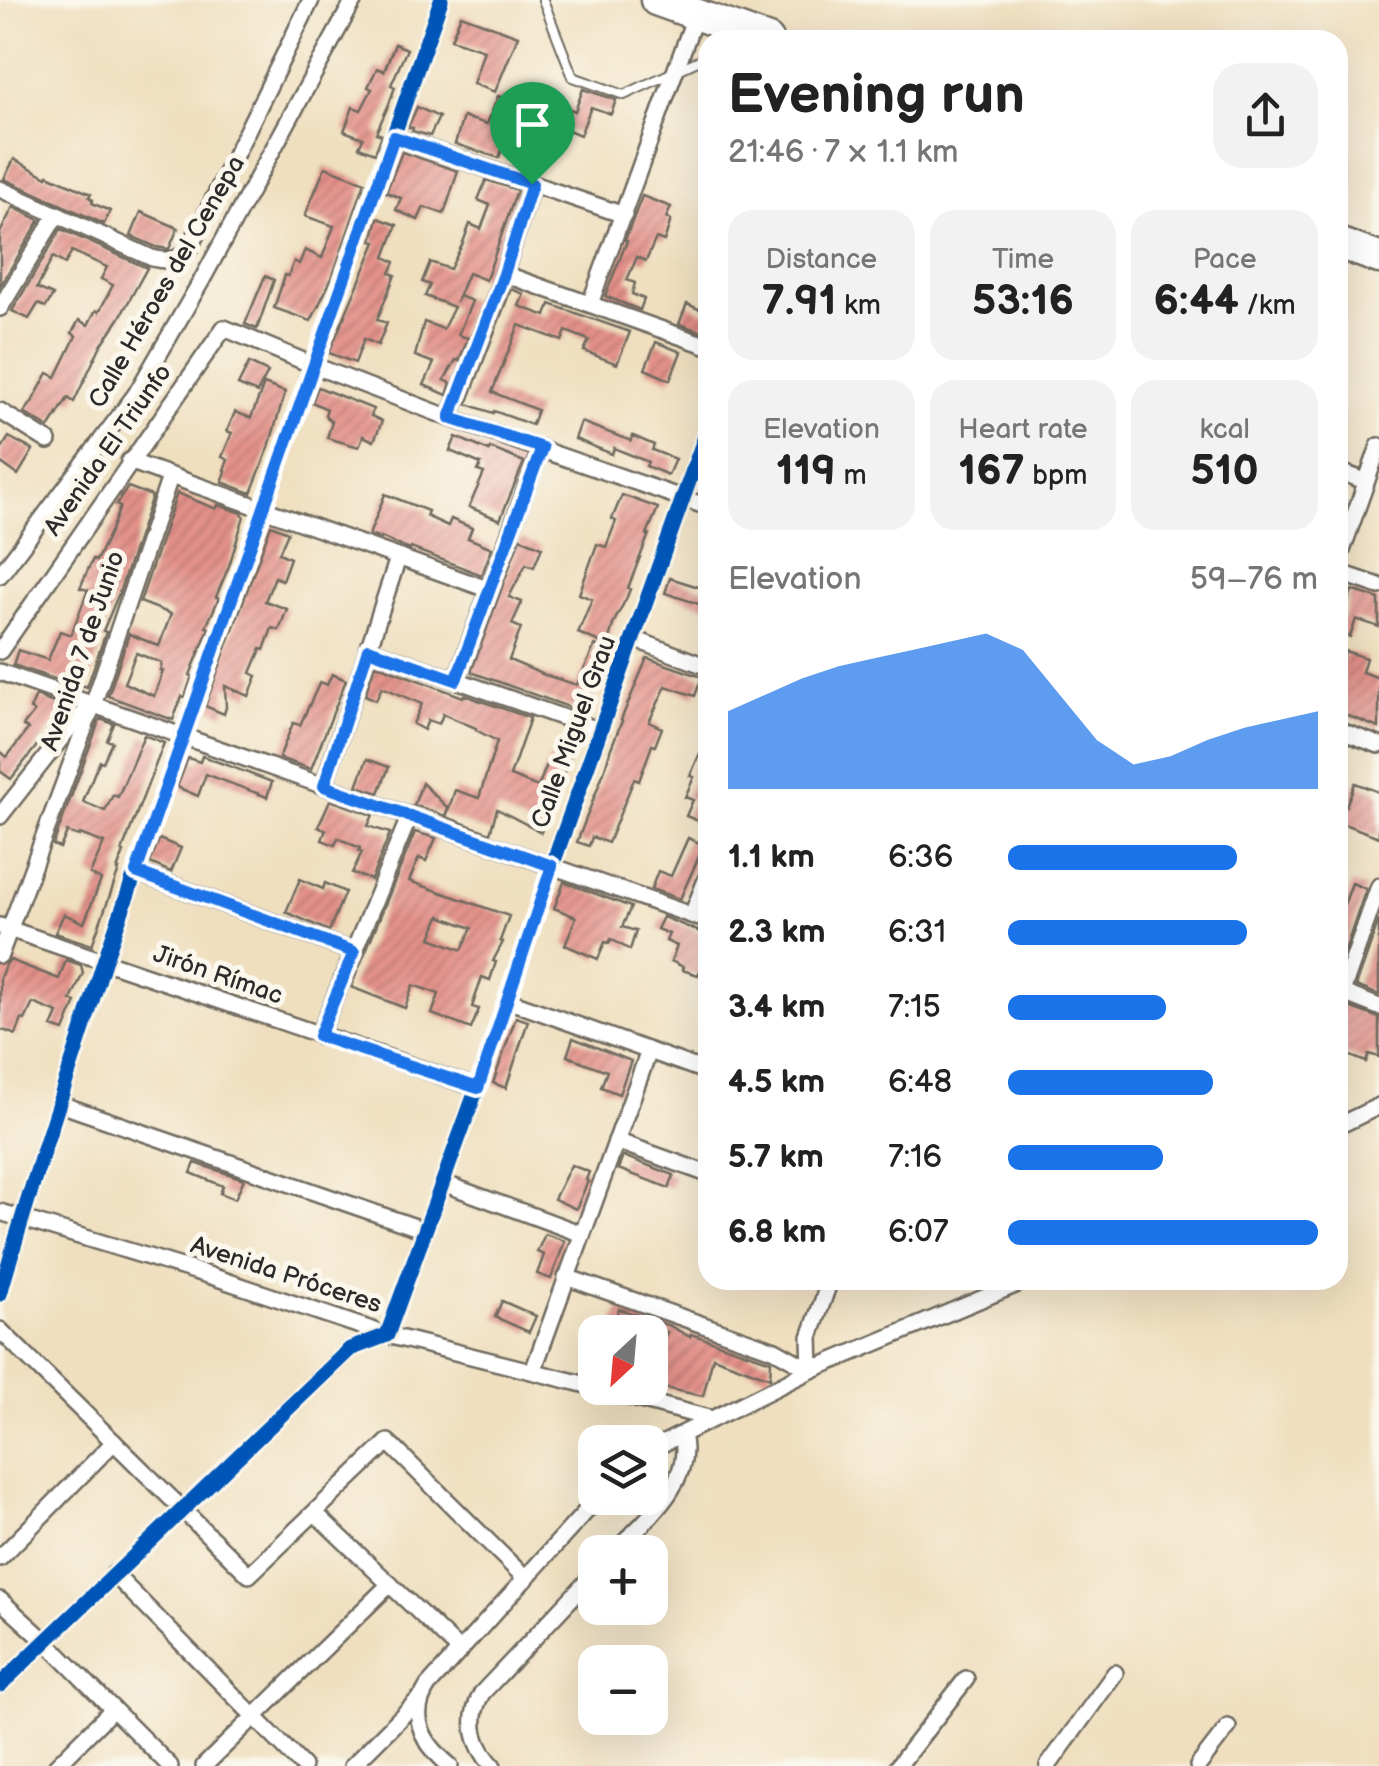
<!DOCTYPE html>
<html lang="en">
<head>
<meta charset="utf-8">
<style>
	:root { --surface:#fff; --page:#f2f2f2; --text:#222; --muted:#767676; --accent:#1a73e8 }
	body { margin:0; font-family:"Balsamiq Sans",sans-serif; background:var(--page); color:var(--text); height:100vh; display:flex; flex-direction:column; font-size:38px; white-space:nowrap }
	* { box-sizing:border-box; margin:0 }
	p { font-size:32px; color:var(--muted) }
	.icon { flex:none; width:55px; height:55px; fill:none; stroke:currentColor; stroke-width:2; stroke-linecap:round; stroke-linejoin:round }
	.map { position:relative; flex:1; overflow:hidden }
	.details { position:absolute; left:698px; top:30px; width:650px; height:1260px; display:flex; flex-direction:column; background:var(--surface); border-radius:30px; box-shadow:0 10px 40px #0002 }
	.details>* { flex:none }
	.needle { width:65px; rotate:206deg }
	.tools { position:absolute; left:578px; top:1315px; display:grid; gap:20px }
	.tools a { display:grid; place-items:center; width:90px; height:90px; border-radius:20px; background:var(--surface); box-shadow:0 10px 40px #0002; font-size:50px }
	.pin { position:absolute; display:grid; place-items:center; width:85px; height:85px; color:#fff; margin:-102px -42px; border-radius:50% 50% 50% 0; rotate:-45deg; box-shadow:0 0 10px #0007 }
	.pin .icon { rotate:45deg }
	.round { display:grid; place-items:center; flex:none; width:105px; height:105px; border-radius:30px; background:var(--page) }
	.head { display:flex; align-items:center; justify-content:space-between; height:170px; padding:0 30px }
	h1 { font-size:55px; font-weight:600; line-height:75px }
	.metrics { display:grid; grid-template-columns:repeat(3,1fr); gap:15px; height:170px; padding:10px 30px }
	.metrics div { display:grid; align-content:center; border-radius:25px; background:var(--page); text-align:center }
	.metrics b { font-size:42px; font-weight:600 }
	.metrics small { font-size:28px; font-weight:400 }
	.metrics p { font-size:28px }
	.chart { height:280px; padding:20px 30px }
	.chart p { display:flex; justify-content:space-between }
	.chart svg { width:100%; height:180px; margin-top:10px; fill:var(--accent); opacity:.7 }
	ul { padding:0 30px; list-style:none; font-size:32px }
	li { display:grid; grid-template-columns:160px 120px 1fr; align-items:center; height:75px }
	li i { height:25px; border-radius:12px; background:var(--accent) }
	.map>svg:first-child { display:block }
	.building { fill:url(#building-hatch); fill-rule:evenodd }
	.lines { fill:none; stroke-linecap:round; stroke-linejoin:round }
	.lane-casing { stroke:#706a5f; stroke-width:12 }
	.street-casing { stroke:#706a5f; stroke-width:20 }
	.highway-casing { stroke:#706a5f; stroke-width:35 }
	.lane { stroke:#fff; stroke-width:8 }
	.street { stroke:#fff; stroke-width:15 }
	.highway { stroke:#fff; stroke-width:30 }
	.cycleway-casing { stroke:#fbf7ec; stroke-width:21 }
	.cycleway { stroke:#0057b8; stroke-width:15 }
	.route-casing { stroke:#fff; stroke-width:20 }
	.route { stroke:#1a73e8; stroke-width:12 }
	.labels { text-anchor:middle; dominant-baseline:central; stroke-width:10; stroke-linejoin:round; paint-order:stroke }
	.street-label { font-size:25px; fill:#2b2b2b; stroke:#fbf7ec }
</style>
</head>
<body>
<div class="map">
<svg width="1379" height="1766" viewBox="0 0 1379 1766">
	<defs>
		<pattern id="building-hatch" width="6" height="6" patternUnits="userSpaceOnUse" patternTransform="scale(2.5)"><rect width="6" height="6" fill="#e4918a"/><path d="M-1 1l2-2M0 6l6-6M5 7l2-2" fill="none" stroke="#b97771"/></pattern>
	</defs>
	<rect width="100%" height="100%" fill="#fbf7ec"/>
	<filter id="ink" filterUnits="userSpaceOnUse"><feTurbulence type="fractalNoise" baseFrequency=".01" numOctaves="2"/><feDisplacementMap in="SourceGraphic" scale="20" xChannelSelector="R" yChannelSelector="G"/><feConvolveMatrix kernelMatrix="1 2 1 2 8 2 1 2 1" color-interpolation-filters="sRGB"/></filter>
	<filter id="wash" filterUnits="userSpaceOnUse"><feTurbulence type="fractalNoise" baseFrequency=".0048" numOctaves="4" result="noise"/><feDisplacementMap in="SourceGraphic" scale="40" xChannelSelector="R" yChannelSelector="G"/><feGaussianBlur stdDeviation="2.25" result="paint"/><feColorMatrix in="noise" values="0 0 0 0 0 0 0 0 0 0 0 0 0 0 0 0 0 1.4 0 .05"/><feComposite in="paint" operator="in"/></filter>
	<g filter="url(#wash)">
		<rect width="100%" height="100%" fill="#efdfbf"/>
		<g id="blocks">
			<g class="building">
				<path d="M461 15 518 36 495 92 473 84 484 50 451 39Z"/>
				<path d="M395 44 407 49 391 85 395 87 389 104 376 133 382 135 375 153 359 147 363 138 344 131 353 107 361 110 372 89 368 87 377 68 384 71Z"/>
				<path d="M583 89 616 100 611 114 591 107 580 135 552 123 560 105 575 111Z"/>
				<path d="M498 96 518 103 499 158 455 144 463 117 487 124Z"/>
				<path d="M417 107 439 117 430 136 412 131 413 128 408 127Z"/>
				<path d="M402 152 458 171 444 214 424 207 418 220 396 210 401 198 386 192Z"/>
				<path d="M14 159 47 177 48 175 91 194 89 197 93 200 92 203 110 211 104 224 4 179Z"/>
				<path d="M325 167 365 182 332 278 311 321 274 308 285 275 288 276 294 261 299 264 305 250 322 258 334 226 305 216Z"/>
				<path d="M486 180 517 190 486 280 468 273 456 302 459 296 472 301 458 335 468 338 459 361 456 360 444 380 451 383 447 395 424 385 434 363 415 356 424 322 443 329 454 307 425 296 430 285 422 282 430 262 450 269 462 245 470 224 481 229 490 205 478 200Z"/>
				<path d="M642 196 671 207 666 218 671 220 664 241 656 238 646 261 637 257 627 280 635 283 632 294 644 299 640 310 605 296 627 241 625 240Z"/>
				<path d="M13 207 40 220 0 286V233Z"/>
				<path d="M141 212 178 228 169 249 156 247 131 236Z"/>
				<path d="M378 218 397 225 385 257 395 262 390 273 395 275 377 320 387 323 378 345 364 339 355 363 329 353 376 242 372 241Z"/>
				<path d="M61 229 147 268 119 319 100 347 74 402 68 398 49 428 24 413 32 402 48 373 56 377 76 336 72 333 79 320 88 325 96 310 99 312 113 285 101 279 107 267 72 251 65 264 53 257 37 288 53 295 46 307 38 304 29 319 12 311Z"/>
				<path d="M265 276 274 280 257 329 245 324Z"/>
				<path d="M511 289 524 294 519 306 546 316 550 304 630 332 617 364 584 351 589 340 566 331 562 341 519 325 492 392 537 410 532 425 494 411 493 413 467 404Z"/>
				<path d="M687 304 708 313V334L679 324Z"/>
				<path d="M656 342 681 352 670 380 645 369Z"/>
				<path d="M249 363 268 372 257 393 238 385Z"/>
				<path d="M264 384 285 392 268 450 251 493 222 482 226 471 224 470 228 460 222 457 232 433 227 431 235 412 251 418Z"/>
				<path d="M318 387 373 409 371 416 382 421 374 441 363 436 359 447 327 438 332 422 325 415 327 409 312 402Z"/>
				<path d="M581 422 631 441 633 436 654 445 652 450 675 459 668 475 646 466 648 462 614 448 612 454 575 439Z"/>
				<path d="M9 437 33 450 18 475 0 462V451Z"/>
				<path d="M456 437 489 451 490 448 524 462 500 520 469 507 484 473 478 471 481 464 450 451Z"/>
				<path d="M128 487 152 496 119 593 103 631 106 632 87 687 82 685 81 688 13 665 18 650 48 660 60 631 71 635 88 590 80 588 86 574 93 559 96 561 111 530 120 507 116 505Z"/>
				<path d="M177 493 216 509 218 505 242 513 244 516 229 566 216 597 219 598 206 627 209 628 190 675 192 676 185 697 182 696 173 720 108 696 129 634 159 646 171 614 140 602ZM136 653 162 663 160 670 163 671 154 696 124 683Z"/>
				<path d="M385 494 428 511 426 516 448 526 451 519 472 528 468 538 492 548 482 575 411 548 410 550 381 537V539L369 535Z"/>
				<path d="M622 495 658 508 647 534H649L628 588 630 589 627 597 614 622 607 645 578 633 592 599 579 594 597 544 606 547 616 521 612 519Z"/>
				<path d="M271 525 288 532 279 553 290 558 282 580 275 577 265 601 287 609 279 630 272 628 264 650 261 649 251 673 257 676 249 696 225 686 226 707 224 714 205 706Z"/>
				<path d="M520 538 542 547 534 567 526 564 509 597 522 602 512 624 521 628 509 660 542 674 577 685 595 645 608 651 587 706 580 703 577 710 471 672Z"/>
				<path d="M670 578 708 590V607L665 593Z"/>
				<path d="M1352 590 1379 599V627L1356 619 1350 637 1338 633Z"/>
				<path d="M1345 651 1366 658 1362 672 1379 678V728L1338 712V676Z"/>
				<path d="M647 658 702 677 695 696 666 686 649 722 662 728 655 746 652 745 639 781 634 779 608 843 592 837 589 846 577 842 605 769 611 748 622 721 621 720Z"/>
				<path d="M375 664 463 697 464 695 530 718 510 776 538 787 550 757 568 764 541 832 497 809 490 833 446 817 455 790 479 798 497 741 476 730V728L443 714 439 724 428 720 424 730 413 724 422 704 382 687 376 700 365 695Z"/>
				<path d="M332 674 346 680 311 769 279 758 293 723 300 725 320 682 327 685Z"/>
				<path d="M36 696 61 706 63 712 11 779 0 771V751L7 757 28 729 23 726 34 712 30 709Z"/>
				<path d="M100 719 114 724 107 740 112 742 103 762 100 761 95 771 83 802 105 811 113 795 118 797 144 735 164 743 122 851 124 852 117 870H119L92 945 55 933 64 914 84 923 101 880 90 874 104 843 80 834 79 836 67 832 60 848 53 845Z"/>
				<path d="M708 735V825L686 816 693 800 685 797 694 777 690 776Z"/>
				<path d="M202 756 272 782 267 797 206 774 198 796 177 787 188 758 200 762Z"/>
				<path d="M367 759 389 767 379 793 357 786Z"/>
				<path d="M422 783 448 808 445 816 414 805Z"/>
				<path d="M1355 783 1379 792V837L1338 822V803L1346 806Z"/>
				<path d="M330 800 373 815 368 826 390 833 371 880 352 873 362 852 359 851 360 848 338 838 335 845 322 840 326 830 318 827Z"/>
				<path d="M415 832 436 838 426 861 419 858 409 881 509 916 500 941 503 942 493 961 496 962 490 980 482 977 472 1007 479 1009 471 1029 432 1014 439 994 413 985 405 1008 351 987ZM440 916 472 928 462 950 431 938Z"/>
				<path d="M688 838 704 845 680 899 651 889 658 871 671 876Z"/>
				<path d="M159 839 181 848 171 872 150 863Z"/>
				<path d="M300 879 323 889 325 883 345 892 329 931 286 912Z"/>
				<path d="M564 882 631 907 622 927 636 931 630 950 611 939 609 943 605 942 598 959 565 945 576 917 554 908Z"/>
				<path d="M1352 883 1366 889 1338 971V921Z"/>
				<path d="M663 917 708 935V954L698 975 682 970 683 967 671 961 677 946 666 941 669 934 657 929Z"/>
				<path d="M1379 920V995L1356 986Z"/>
				<path d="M10 960 59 979 66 960 81 965 83 973 71 1000 76 1002 64 1031 52 1027 58 1013 33 1003 25 1020 22 1019 16 1035 0 1029V978L5 965Z"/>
				<path d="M1338 1003 1379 1018V1057L1369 1054 1366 1062 1338 1051Z"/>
				<path d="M516 1017 528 1021 506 1088 493 1083Z"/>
				<path d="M573 1038 631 1061 619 1094 601 1087 607 1071 567 1056Z"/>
				<path d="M623 1156 674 1175 669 1188 618 1169Z"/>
				<path d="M195 1163 244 1179 235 1199 220 1193 223 1186 191 1173Z"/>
				<path d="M571 1165 589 1172 586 1180 588 1181 576 1209 554 1199Z"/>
				<path d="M545 1234 565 1241 551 1279 537 1274 544 1255 537 1252Z"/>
				<path d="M502 1301 536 1316 529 1332 495 1317Z"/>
				<path d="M619 1309 670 1326 690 1337 691 1334 771 1361 770 1378 713 1357 703 1396 650 1385V1371L667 1332H610Z"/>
			</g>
		</g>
	</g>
	<g filter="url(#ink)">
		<use href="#blocks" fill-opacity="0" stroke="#706a5f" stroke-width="2.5"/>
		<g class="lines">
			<g class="lane-casing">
				<path id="lane" d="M543 0 573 77 624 95 708 56"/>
			</g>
			<g class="street-casing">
				<g id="street">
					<path d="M394 137 624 215"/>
					<path d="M0 189 152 258C169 262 177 261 189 249L311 0"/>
					<path d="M504 274 708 346"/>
					<path d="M590 304 696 14"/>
					<path d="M0 308 57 214"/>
					<path d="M0 411 48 441"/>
					<path d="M450 418 504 274 532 184"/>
					<path d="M129 461 490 590"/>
					<path d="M1338 471 1365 481"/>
					<path d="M1338 562 1379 446"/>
					<path d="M1338 572 1379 586"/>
					<path d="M0 575 136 394 203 278 354 0"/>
					<path d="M634 639 708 667"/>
					<path d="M368 649 601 731"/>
					<path d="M0 651 224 328 315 366 450 418 708 507"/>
					<path d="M0 672 708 921"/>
					<path d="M456 680 541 448"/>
					<path d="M1338 730 1379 745"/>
					<path d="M324 785 398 558"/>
					<path d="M0 816 70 727 86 711"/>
					<path d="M136 872 354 952"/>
					<path d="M692 915 708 875"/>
					<path d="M0 926 477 1088"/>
					<path d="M0 955 93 705 170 477"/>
					<path d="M1338 991 1379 1007"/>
					<path d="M1342 992 1379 886"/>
					<path d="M507 1000 708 1072"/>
					<path d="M319 1036 410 815"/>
					<path d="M60 1104 424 1230"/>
					<path d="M1338 1126 1379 1106"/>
					<path d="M616 1141 708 1174"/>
					<path d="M443 1183 582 1234"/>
					<path d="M0 1212 211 1276 387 1335 595 1387"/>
					<path d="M566 1277 775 1350 811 1370"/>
					<path d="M0 1294C31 1182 70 1073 104 962L441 0"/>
					<path d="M0 1330 249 1575 388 1442 526 1579"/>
					<path d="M811 1370 810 1337 830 1280"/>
					<path d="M533 1371 649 1051"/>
					<path d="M595 1388 712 1419"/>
					<path d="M650 1450 811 1370 1027 1280"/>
					<path d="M315 1513 460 1651"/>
					<path d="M615 1552C643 1522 695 1482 682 1435"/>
					<path d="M0 1558 114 1442"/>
					<path d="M114 1574 303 1766"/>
					<path d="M0 1600 45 1641 170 1766"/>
					<path d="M0 1685 350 1349 387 1335 477 1088 552 866 708 428"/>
					<path d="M56 1766 113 1709"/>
					<path d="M204 1766 390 1584"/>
					<path d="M352 1766 419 1699"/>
					<path d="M450 1766C424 1744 407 1718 428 1686L598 1498"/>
					<path d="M493 1766C473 1744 467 1719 482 1693L595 1573"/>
					<path d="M898 1766 966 1679"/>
					<path d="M1048 1766 1115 1673"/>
					<path d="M1198 1766 1228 1727"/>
				</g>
			</g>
			<g class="highway-casing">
				<g id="highway">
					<path d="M656 0 768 40"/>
					<path d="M1338 243 1379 258"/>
				</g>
			</g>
			<use href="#lane" class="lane"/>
			<use href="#street" class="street"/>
			<use href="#highway" class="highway"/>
			<g class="cycleway-casing">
				<g id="cycleway">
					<path d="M0 1294C31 1182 70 1073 104 962L441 0"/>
					<path d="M0 1685 350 1349 387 1335 477 1088 552 866 708 428"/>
				</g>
			</g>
			<use href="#cycleway" class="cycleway"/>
		</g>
	</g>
	<g class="lines" filter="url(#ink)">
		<g class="route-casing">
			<path id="route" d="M394 137 532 184 504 274 450 418 542 448 456 680 368 649 324 786 552 866 478 1088 319 1036 354 952 136 872Z"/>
		</g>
		<use href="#route" class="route"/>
	</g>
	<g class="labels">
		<g class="street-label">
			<text transform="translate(167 282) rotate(-60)">Calle Héroes del Cenepa</text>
			<text transform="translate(108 450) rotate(-55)">Avenida El Triunfo</text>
			<text transform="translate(83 651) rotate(-71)">Avenida 7 de Junio</text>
			<text transform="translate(574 732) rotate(-70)">Calle Miguel Grau</text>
			<text transform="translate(218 975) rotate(19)">Jirón Rímac</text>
			<text transform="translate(286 1275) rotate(18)">Avenida Próceres</text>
		</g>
	</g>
</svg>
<div class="tools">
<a><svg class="needle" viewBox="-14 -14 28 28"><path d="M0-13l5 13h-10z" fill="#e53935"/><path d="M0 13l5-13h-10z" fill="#767676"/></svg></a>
<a><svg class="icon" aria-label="layers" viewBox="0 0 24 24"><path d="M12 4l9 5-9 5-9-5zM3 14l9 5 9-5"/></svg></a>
<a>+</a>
<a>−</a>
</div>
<div class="pin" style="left:532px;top:184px;background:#1e9e55"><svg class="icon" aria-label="arrive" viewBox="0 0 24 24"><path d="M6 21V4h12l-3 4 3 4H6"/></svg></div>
<section class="details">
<div class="head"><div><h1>Evening run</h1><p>21:46 · 7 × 1.1 km</p></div><a class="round"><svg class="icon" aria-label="share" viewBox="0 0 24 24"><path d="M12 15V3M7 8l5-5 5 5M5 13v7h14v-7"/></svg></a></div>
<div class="metrics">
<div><p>Distance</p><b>7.91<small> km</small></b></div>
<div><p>Time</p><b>53:16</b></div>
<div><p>Pace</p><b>6:44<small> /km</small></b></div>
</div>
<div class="metrics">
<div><p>Elevation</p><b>119<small> m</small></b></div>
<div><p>Heart rate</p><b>167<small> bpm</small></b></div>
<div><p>kcal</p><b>510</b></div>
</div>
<div class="chart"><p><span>Elevation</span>59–76 m</p>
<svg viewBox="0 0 160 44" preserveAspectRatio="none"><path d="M0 44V25L10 21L20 17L30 14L40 12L50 10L60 8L70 6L80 10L90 21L100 32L110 38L120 36L130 32L140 29L150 27L160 25V44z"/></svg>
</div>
<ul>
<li><b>1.1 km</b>6:36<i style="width:74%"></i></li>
<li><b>2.3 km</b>6:31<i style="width:77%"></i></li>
<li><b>3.4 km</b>7:15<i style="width:51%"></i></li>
<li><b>4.5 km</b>6:48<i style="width:66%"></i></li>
<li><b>5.7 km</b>7:16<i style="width:50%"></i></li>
<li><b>6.8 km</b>6:07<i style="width:100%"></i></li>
</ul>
</section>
</div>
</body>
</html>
